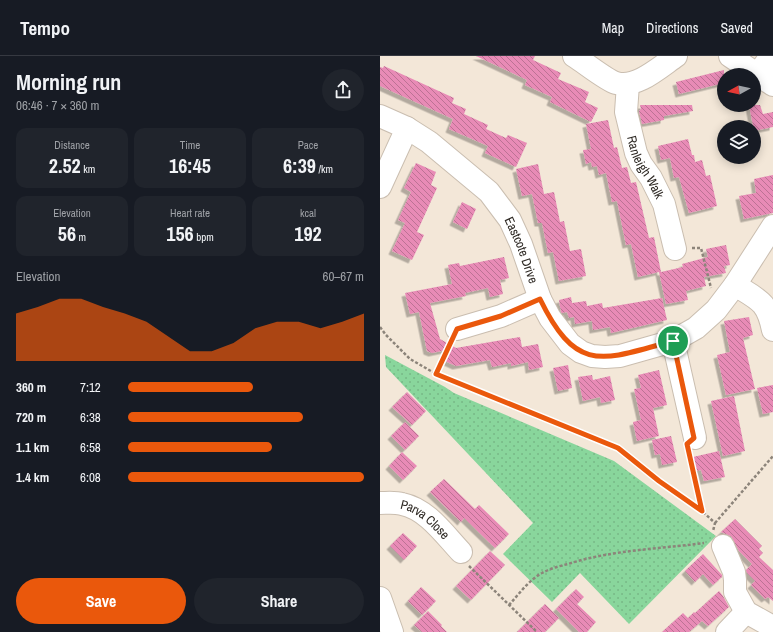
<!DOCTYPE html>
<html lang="en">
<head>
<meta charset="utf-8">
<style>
	:root { --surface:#171b24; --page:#20242c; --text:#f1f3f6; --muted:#9ea1a6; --line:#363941; --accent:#ea580c }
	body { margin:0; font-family:"Archivo Narrow",sans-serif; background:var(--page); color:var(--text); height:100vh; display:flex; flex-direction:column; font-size:15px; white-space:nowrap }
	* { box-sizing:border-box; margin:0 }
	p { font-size:13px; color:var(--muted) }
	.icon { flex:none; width:22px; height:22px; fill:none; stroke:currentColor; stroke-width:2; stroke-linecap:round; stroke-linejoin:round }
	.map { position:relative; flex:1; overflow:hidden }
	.panel { display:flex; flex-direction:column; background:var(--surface); width:380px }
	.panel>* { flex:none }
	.needle { width:26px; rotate:262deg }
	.controls { position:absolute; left:337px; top:12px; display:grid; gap:8px }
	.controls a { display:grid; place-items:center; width:44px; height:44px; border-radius:50%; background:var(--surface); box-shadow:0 2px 10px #0003; font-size:20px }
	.pin { position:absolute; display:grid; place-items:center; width:34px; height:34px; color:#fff; margin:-17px; border:2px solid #fff; border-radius:50%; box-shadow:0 1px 4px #0007 }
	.round { display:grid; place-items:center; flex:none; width:42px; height:42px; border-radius:21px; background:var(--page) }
	.overview { display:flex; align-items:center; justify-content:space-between; height:68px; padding:0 16px }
	h1 { font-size:22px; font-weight:700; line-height:30px }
	.metrics { display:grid; grid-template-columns:repeat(3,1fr); gap:6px; height:68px; padding:4px 16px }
	.metrics div { display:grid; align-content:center; border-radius:10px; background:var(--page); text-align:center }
	.metrics b { font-size:20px; font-weight:700 }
	.metrics small { font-size:11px; font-weight:400 }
	.metrics p { font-size:11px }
	.chart { height:112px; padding:8px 16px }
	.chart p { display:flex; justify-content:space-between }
	.chart svg { width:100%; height:72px; margin-top:4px; fill:var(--accent); opacity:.7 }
	.action { display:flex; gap:8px; margin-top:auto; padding:8px 16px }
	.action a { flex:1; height:46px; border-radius:24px; background:var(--accent); color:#fff; font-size:16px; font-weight:700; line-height:46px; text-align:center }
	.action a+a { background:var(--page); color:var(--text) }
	ul { padding:0 16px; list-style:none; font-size:13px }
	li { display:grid; grid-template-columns:64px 48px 1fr; align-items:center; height:30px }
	li i { height:10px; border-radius:5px; background:var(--accent) }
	header { display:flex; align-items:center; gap:24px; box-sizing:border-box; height:56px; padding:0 20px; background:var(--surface); border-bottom:1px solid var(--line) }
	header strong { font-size:19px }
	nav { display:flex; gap:22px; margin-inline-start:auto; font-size:14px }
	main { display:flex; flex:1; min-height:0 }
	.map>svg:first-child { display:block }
	.grass { fill:url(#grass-dots) }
	.building { fill:url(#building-back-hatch); filter:url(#shadow) }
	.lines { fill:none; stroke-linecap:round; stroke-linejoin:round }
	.minor-casing { stroke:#cabeb0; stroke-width:24 }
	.path { stroke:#8c847a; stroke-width:2.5; stroke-dasharray:3 2; stroke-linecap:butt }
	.minor { stroke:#fff; stroke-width:22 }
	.route-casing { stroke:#fff; stroke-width:8 }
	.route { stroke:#ea580c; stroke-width:5 }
	.labels { text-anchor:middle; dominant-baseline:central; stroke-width:4; stroke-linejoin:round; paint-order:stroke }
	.street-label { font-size:13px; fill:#2e2924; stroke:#fff }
</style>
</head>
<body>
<header>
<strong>Tempo</strong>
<nav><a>Map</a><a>Directions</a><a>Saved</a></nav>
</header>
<main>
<section class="panel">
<div class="overview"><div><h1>Morning run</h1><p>06:46 · 7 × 360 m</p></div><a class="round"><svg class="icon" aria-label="share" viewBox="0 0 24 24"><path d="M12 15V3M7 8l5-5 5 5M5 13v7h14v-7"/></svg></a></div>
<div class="metrics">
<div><p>Distance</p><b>2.52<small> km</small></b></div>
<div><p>Time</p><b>16:45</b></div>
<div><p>Pace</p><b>6:39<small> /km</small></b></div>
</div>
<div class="metrics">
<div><p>Elevation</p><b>56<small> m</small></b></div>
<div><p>Heart rate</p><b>156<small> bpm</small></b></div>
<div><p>kcal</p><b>192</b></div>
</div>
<div class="chart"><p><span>Elevation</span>60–67 m</p>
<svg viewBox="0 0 160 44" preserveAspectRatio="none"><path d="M0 44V15L10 11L20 6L30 6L40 11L50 15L60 20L70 29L80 38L90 38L100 33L110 24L120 20L130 20L140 24L150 20L160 15V44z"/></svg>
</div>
<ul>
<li><b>360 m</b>7:12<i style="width:53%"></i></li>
<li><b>720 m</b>6:38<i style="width:74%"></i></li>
<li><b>1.1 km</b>6:58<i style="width:61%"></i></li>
<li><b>1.4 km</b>6:08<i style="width:100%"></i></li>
</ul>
<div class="action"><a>Save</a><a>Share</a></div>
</section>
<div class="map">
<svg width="393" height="576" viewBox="0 0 393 576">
	<defs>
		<pattern id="grass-dots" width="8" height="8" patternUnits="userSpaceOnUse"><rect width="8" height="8" fill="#89d69c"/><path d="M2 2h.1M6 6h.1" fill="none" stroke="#77b886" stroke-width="1.8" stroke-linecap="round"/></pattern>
		<pattern id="building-back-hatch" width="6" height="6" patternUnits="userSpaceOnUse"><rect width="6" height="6" fill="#e88bb6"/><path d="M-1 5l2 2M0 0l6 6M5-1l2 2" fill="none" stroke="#bc7294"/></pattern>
		<filter id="shadow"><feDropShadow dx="-3.5" dy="3.5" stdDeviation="0" flood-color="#0004"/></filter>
	</defs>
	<rect width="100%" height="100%" fill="#f3e7d8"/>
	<path class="grass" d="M5 299 65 331 74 337 234 405 336 480 249 568 200 517 172 546 123 498 153 467 6 311Z"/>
	<g class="building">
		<path d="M96 0H155L153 4 181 17 178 23 209 36 205 46 218 52 211 66 170 46 172 41 145 29 147 24Z"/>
		<path d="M4 10 74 42 72 47 86 53 84 58 108 69 106 73 126 82 128 79 147 87 136 111 105 97 108 90 69 73 73 63 0 30V11L3 12Z"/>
		<path d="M344 14V27L299 38 296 26Z"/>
		<path d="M260 49H312L313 55 284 60V64L262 68 259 55 261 53Z"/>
		<path d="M369 49H380L383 58 393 56V71L374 75Z"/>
		<path d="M228 64 234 92 237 91 242 112 247 111 251 127 256 126 269 182 274 181 281 216 303 211 302 208 328 201 326 193 346 189 350 209 344 210 346 217 324 221 326 230 306 235 308 244 286 248 279 216 258 221 251 188 246 189 237 145 232 146 226 117 219 119 217 110 212 111 211 106 206 108 203 94 211 93 206 68Z"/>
		<path d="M308 83 312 99H314L315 106 322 104 326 120 330 119 337 150 309 157 299 121 294 122 290 102 281 104 278 90Z"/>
		<path d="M36 107 56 116 51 129 57 132 37 176 44 179 32 204 12 195 25 167 18 164 31 136 24 132Z"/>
		<path d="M158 108 164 138 174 136 180 166 184 165 190 195 201 193 206 220 179 225 173 196 168 197 162 167H158L152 138 142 140 136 113Z"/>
		<path d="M393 119V157L364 163 359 140 376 137 374 123Z"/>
		<path d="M82 146 96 153 87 173 73 166Z"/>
		<path d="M124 201 129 222 120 224 123 238 110 241 108 232 85 237 86 240 50 247 60 283 76 292 140 281 142 291 158 288 163 311 149 314 148 306 131 310V307L112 311 110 304 76 310 65 305 71 293 52 297 47 295 39 256 30 258 25 237 72 228 68 209 79 207 80 210Z"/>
		<path d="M191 241 192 247 206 245 207 250 222 247 223 252 282 242 287 264 231 277 230 271 213 274 212 265 195 268 194 261 189 262 187 256 182 257 181 256 179 244Z"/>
		<path d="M369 261 373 279 363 282 375 333 346 339 337 299 350 296 344 265Z"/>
		<path d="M188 309 192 332 178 335 173 312Z"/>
		<path d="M279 314 287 349 273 352 279 380 257 385 253 366 261 364 254 333 261 332 258 319Z"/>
		<path d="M212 319 213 324 230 320 235 344 221 347 220 341 203 345 198 321Z"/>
		<path d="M393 329V356L383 358 377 332Z"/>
		<path d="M27 336 46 355 32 369 12 351Z"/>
		<path d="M354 340 365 395 343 400 331 345Z"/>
		<path d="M25 366 39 380 25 394 11 380Z"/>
		<path d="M291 380 297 406 282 409 280 398 275 399 272 384Z"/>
		<path d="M339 395 345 421 324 425 321 414 316 415 313 401Z"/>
		<path d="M22 396 37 410 23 424 9 410Z"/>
		<path d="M64 423 95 453 99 449 129 478 115 492 84 462 81 466 50 436Z"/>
		<path d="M355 463 382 490 379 493 383 497 379 501 393 514V545L388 541 385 543 371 529 375 525 367 517 366 514 372 508 359 495 351 480 341 476Z"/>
		<path d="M23 477 37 490 24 504 10 490Z"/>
		<path d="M110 495 125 509 91 544 76 530Z"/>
		<path d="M323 498 342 519V521L333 529 323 518 315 526 305 515Z"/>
		<path d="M41 531 56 545 42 559 28 545Z"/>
		<path d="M196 533 204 541 197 548 216 566 207 576H199L176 553Z"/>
		<path d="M339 535 343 540 349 551 328 570 322 565 309 576H282L303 557 308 562 314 556 317 559 315 557Z"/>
		<path d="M165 548 179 562 165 576H137Z"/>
		<path d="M48 555 62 569 61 570 67 576H42L34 569Z"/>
	</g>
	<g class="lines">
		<g class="minor-casing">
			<g id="minor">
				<path d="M194 0C204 6 226 24 236 27 256 33 280 11 296 0"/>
				<path d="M350 0 393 29"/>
				<path d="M378 18 391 0"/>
				<path id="s1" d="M248 28 246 56 256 97 261 108 271 122 284 148 295 193"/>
				<path id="s2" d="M0 60 27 72 49 86 109 136 130 164 141 188 160 243 170 262 190 288 201 296 212 300 225 301 240 300 293 285 316 272 336 254 355 229 393 170"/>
				<path d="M0 131 27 72"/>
				<path d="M355 229C379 244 387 245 393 274"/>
				<path d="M77 273 121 260 160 243"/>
				<path d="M293 285 315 382"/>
				<path id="s3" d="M0 447C7 447 15 446 22 448 47 453 64 478 81 496"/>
				<path d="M343 490 354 516 355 524V536L366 556 393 571"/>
				<path d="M0 542 12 576"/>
				<path d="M347 576 366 556"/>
			</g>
		</g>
		<g class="path">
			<path d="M312 192H321L331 232"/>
			<path d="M0 271 6 279 30 303 56 318 70 288"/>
			<path d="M56 318 238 392 279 425 322 455"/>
			<path d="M310 398 322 455 335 467 333 475"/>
			<path d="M335 467 393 400"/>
			<path d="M89 510 157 576"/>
			<path d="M129 549C139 538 149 524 162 517 169 513 179 510 188 508 231 494 279 493 324 487"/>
		</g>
		<use href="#minor" class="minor"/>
	</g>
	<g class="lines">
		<g class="route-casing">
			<path id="route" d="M160 243C197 319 223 304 293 285L314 382 307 388 322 455 279 425 238 392 56 318 77 273 121 260Z"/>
		</g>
		<use href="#route" class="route"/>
	</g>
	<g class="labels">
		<g class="street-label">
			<text stroke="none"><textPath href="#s1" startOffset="87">Ranleigh Walk</textPath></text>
			<text stroke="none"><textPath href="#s2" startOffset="201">Eastcote Drive</textPath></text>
			<text stroke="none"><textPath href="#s3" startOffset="50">Parva Close</textPath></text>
		</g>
	</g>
</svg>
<div class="controls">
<a><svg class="needle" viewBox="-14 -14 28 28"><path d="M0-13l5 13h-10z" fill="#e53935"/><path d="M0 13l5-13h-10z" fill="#9ea1a6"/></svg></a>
<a><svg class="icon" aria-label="layers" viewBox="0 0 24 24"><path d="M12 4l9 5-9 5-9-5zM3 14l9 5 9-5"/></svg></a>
</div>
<div class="pin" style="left:293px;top:285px;background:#1e9e55"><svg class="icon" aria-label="arrive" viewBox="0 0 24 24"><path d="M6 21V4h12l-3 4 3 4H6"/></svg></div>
</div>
</main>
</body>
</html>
